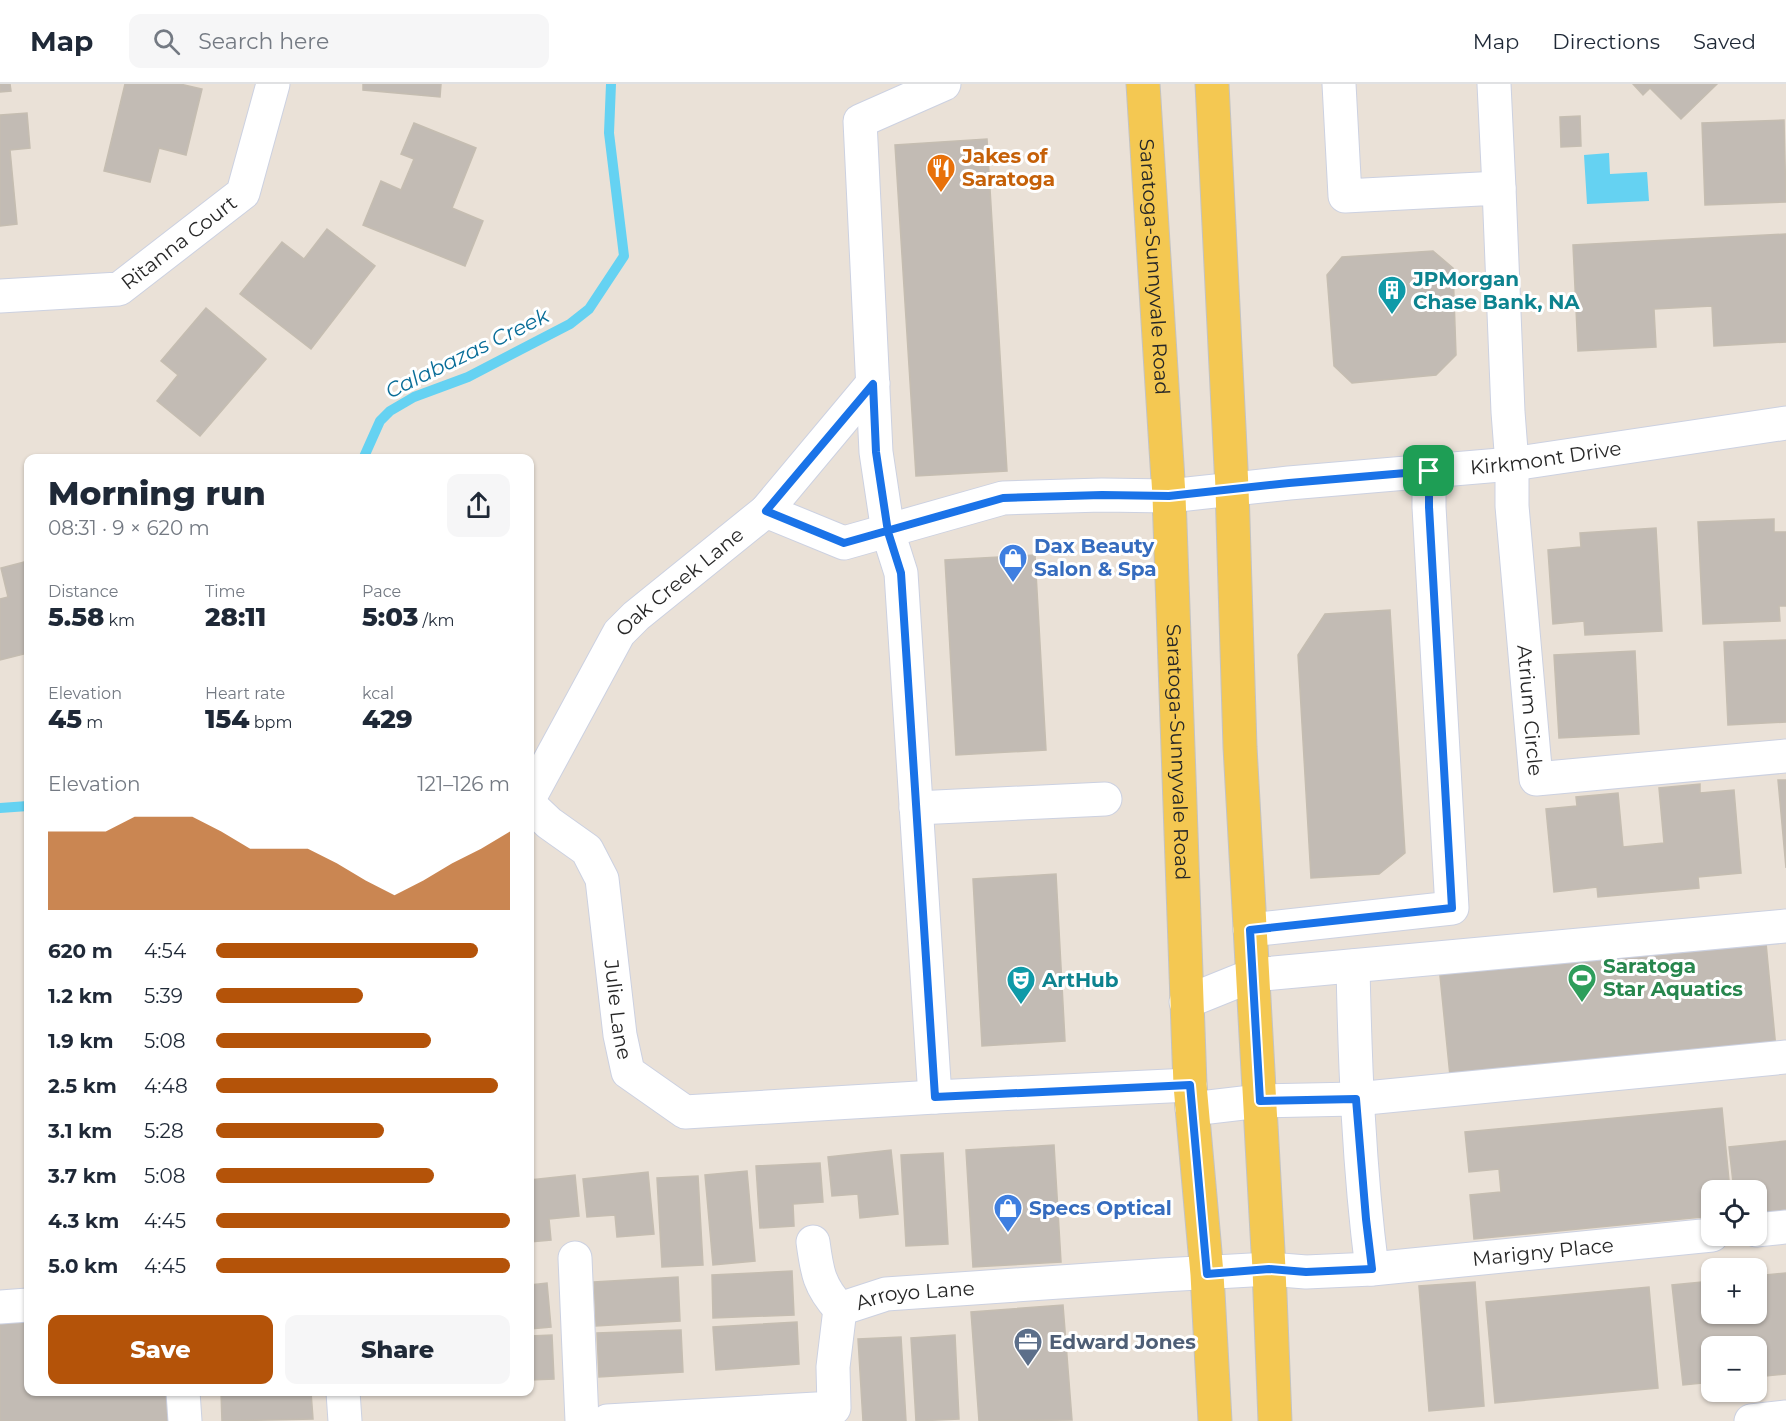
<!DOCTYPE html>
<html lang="en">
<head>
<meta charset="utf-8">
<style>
	:root { --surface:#fff; --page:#f6f6f7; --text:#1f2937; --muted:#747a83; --line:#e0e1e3; --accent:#b45309 }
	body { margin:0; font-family:Montserrat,sans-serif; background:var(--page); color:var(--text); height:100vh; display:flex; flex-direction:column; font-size:22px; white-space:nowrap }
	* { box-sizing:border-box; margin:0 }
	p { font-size:20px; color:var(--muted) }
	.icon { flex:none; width:33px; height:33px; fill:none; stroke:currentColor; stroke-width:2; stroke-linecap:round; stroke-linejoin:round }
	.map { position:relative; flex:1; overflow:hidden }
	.panel { position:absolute; left:24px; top:370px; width:510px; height:942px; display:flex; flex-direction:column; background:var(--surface); border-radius:12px; box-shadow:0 2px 4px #0004 }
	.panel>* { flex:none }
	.controls { position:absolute; left:1701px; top:1096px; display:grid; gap:12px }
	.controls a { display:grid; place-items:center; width:66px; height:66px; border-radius:12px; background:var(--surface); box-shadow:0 2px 4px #0004; font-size:30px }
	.pin { position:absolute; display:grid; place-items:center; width:51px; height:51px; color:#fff; margin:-26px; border-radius:12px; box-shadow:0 3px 9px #0006 }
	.round { display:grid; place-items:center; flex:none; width:63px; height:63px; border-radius:12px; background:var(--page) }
	.headline { display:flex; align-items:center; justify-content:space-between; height:102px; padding:0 24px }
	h1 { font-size:33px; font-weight:800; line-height:45px }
	.figures { display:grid; grid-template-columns:repeat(3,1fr); gap:9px; height:102px; padding:6px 24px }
	.figures div { display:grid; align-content:center }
	.figures b { font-size:26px; font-weight:800 }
	.figures small { font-size:16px; font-weight:400 }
	.figures p { font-size:16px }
	.chart { height:168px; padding:12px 24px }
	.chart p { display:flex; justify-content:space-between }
	.chart svg { width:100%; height:108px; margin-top:6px; fill:var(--accent); opacity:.7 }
	.primary-button { display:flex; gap:12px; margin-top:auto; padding:12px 24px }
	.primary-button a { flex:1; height:69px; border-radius:12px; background:var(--accent); color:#fff; font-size:24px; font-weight:800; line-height:69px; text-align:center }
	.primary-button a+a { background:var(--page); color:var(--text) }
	ul { padding:0 24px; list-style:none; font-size:20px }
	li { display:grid; grid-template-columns:96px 72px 1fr; align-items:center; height:45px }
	li i { height:15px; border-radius:8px; background:var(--accent) }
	header { display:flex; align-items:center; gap:36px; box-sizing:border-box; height:84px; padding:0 30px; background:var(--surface); border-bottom:2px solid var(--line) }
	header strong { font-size:28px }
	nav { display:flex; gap:33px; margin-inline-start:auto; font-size:21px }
	.search { width:420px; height:54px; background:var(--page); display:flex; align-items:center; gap:15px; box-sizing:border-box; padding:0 21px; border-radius:12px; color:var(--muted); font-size:22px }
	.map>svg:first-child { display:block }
	.water { fill:#65d2f2 }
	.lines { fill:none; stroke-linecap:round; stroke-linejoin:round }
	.stream { stroke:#65d2f2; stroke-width:10 }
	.building { fill:#c2bbb4; stroke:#c5bdb1; stroke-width:1.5 }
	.minor-casing { stroke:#ccd1e1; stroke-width:35 }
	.major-casing { stroke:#c3c3c3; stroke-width:35 }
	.minor { stroke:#fff; stroke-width:33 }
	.major { stroke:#f4c852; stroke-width:33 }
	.route-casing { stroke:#fff; stroke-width:12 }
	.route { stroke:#1a73e8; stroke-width:8 }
	.labels { text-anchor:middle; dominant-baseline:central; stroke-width:6; stroke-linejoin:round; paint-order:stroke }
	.food-label { font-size:20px; font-weight:bold; fill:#c56008; stroke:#fff; text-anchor:start }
	.street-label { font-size:20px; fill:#272727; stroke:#fff }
	.culture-label { font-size:20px; font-weight:bold; fill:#0d838f; stroke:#fff; text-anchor:start }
	.shop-label { font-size:20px; font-weight:bold; fill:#366cbe; stroke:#fff; text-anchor:start }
	.leisure-label { font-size:20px; font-weight:bold; fill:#27864d; stroke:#fff; text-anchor:start }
	.service-label { font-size:20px; font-weight:bold; fill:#4e5e75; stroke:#fff; text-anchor:start }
	.water-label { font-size:21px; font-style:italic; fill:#096d98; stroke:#fff }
</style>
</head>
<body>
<header>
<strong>Map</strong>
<div class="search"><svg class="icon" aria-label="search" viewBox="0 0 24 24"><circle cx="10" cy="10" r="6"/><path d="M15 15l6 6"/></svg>Search here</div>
<nav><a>Map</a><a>Directions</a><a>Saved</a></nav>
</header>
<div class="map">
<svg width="1786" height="1337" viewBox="0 0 1786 1337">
	<rect width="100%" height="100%" fill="#eae1d7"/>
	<path class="water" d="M1609 69 1610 90 1647 88 1649 117 1587 120 1584 71Z"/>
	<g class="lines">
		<g class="stream">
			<path d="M363 375 380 337 390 327 414 313 468 293 570 240 589 225 624 172 609 49 611 0"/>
			<path d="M0 724 28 722"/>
		</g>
	</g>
	<g class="building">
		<path d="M0 0H10L11 7 0 8Z"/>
		<path d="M125 0H180L202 5 186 71 159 64 150 98 104 87Z"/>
		<path d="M363 0H441L440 13 363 6Z"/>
		<path d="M1633 0H1717L1681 35 1650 4 1643 11Z"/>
		<path d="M27 29 30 64 10 66 17 140 0 142V31Z"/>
		<path d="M1580 32 1581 62 1561 63 1560 33Z"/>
		<path d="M1784 36 1786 118 1705 121 1702 39Z"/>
		<path d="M414 39 476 64 452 124 483 137 465 182 363 141 381 97 401 106 414 75 401 70Z"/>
		<path d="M987 55 1007 387 916 392 895 61Z"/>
		<path d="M327 145 375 182 311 265 240 210 282 158 304 175Z"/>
		<path d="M1786 150V258L1714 262 1712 222 1654 225 1656 263 1578 267 1573 161Z"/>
		<path d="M1433 167 1453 184 1456 271 1436 291 1352 299 1334 282 1327 191 1342 173Z"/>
		<path d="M206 224 266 275 200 352 157 317 178 291 161 277Z"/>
		<path d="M1774 435V448H1786V522H1779L1780 537 1703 540 1698 438Z"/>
		<path d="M1656 444 1662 547 1585 551 1584 537 1553 540 1548 466 1581 463 1580 449Z"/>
		<path d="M1035 471 1046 666 956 671 945 476Z"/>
		<path d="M28 477V569L0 576V515L8 513 1 484Z"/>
		<path d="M1390 526 1405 769 1379 790 1311 794 1298 571 1325 530Z"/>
		<path d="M1786 556V638L1728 641 1724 558Z"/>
		<path d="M1635 567 1639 650 1559 654 1554 571Z"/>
		<path d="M1778 696H1786V784Z"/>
		<path d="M1700 700V709L1734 706 1741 789 1698 793 1699 804 1598 813 1597 803 1554 808 1546 725 1577 722 1576 713 1618 709 1623 763 1664 759 1659 704Z"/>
		<path d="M1056 790 1065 957 982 962 973 795Z"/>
		<path d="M1766 859 1776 965 1451 1002 1439 882Z"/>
		<path d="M1722 1024 1730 1107H1712V1132L1474 1155 1470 1111 1501 1108 1499 1085 1469 1088 1465 1048Z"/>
		<path d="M1786 1057V1127L1756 1130V1107H1734L1729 1063Z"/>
		<path d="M1054 1061 1061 1178 973 1183 966 1066Z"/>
		<path d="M891 1066 898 1130 860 1134 858 1110 832 1112 828 1073Z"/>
		<path d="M943 1069 948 1160 906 1162 901 1071Z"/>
		<path d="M820 1079 823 1118 793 1120 794 1142 760 1144 756 1082Z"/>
		<path d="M747 1087 755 1177 713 1181 705 1091Z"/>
		<path d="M648 1088 654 1150 617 1153 615 1131 587 1133 583 1095Z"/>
		<path d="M575 1091 579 1132 549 1135 551 1156 530 1158V1096Z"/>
		<path d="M698 1092 703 1181 662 1183 657 1094Z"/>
		<path d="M792 1187 794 1231 713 1234 712 1191Z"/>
		<path d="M1786 1189V1290L1756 1293V1263H1712V1298L1683 1301 1672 1201 1712 1197V1230H1756V1192Z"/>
		<path d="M678 1193 680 1237 596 1242 594 1198Z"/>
		<path d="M1475 1198 1484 1322 1429 1327 1419 1202Z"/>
		<path d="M547 1199 551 1243 530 1245V1201Z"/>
		<path d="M1649 1203 1658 1304 1495 1319 1486 1218Z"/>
		<path d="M1063 1221 1072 1336 979 1337 971 1228Z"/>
		<path d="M28 1231V1308H169L171 1337H0V1233Z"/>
		<path d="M797 1238 799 1280 716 1286 713 1243Z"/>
		<path d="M681 1246 683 1288 599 1293 597 1249Z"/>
		<path d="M552 1251 554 1295 530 1296V1252Z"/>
		<path d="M955 1251 959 1335 916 1337 911 1254Z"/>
		<path d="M901 1253 906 1337H863L858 1255Z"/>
		<path d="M221 1308H311L313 1335 222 1337Z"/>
	</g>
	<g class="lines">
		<g class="minor-casing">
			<g id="minor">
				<path id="s1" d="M1339 0 1345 112 1499 104 1508 328 1512 380V422L1536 695 1786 672"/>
				<path d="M1494 0 1499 104"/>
				<path id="s2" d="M0 212 119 205 243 109 273 0"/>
				<path d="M766 427 873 299"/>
				<path id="s3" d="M530 713 619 549 636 532 766 427 844 459 1003 414 1102 411 1169 412 1289 399 1512 380 1786 339"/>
				<path id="s4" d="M530 721 549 739 587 766 602 795 620 951 628 988 685 1028 935 1013 1190 1001"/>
				<path d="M916 724 1105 715"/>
				<path d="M1250 846 1452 824 1429 423V387"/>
				<path d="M1353 882C1355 983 1359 1084 1372 1185"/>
				<path d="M1186 918 1253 891 1786 842"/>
				<path d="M935 1013 901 489 888 448 876 368 860 37 944 0"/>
				<path d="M1192 1025 1260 1017 1356 1015 1786 973"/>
				<path d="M1756 1146 1786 1143"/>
				<path d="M813 1158C817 1188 819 1202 840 1225"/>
				<path d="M575 1174 582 1337"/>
				<path d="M0 1223 28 1221"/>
				<path d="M183 1308 185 1337"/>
				<path d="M343 1308 345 1337"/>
				<path id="s5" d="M607 1337 834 1324 833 1283 840 1225 886 1210 1162 1191 1269 1185 1306 1188 1372 1185 1712 1151"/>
				<path d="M1751 1337 1786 1333"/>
			</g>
		</g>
		<g class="major-casing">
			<g id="major">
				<path id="s6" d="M1143 0 1169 412 1190 1001 1207 1190 1215 1337"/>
				<path d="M1212 0 1232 404 1240 663 1269 1185 1275 1337"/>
			</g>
		</g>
		<use href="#minor" class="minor"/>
		<use href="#major" class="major"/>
	</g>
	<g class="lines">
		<g class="route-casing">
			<path id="route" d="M1429 387 1289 399 1169 412 1102 411 1003 414 844 459 766 427 873 300 876 368 888 448 901 489 935 1013 1190 1001 1207 1190 1269 1185 1306 1188 1372 1185 1366 1135 1356 1015 1260 1017 1250 846 1452 824 1429 423V387"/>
		</g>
		<use href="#route" class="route"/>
	</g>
	<defs>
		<g id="restaurant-pin" transform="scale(1.5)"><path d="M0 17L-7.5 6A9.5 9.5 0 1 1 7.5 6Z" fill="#e8710a" stroke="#fff"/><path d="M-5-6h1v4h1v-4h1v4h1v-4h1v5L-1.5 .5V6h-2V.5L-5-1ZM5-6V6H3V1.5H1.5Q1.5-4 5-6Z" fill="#fff"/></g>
		<g id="building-pin" transform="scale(1.5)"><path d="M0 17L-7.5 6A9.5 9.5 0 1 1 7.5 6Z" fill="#0f9aa8" stroke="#fff"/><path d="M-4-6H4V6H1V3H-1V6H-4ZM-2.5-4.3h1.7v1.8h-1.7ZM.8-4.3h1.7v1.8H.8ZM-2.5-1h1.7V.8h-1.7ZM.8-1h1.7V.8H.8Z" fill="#fff"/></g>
		<g id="shop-pin" transform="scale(1.5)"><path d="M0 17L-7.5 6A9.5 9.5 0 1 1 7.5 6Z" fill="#3f7fe0" stroke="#fff"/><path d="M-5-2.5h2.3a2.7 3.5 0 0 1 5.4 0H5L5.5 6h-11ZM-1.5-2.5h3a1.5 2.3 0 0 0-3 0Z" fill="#fff"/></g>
		<g id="stadium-pin" transform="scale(1.5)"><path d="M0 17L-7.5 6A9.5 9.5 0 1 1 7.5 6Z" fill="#2e9e5b" stroke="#fff"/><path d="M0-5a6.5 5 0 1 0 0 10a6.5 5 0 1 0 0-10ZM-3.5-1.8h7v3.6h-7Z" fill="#fff"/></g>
		<g id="theatre-pin" transform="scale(1.5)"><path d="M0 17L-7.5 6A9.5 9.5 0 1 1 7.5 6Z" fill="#0f9aa8" stroke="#fff"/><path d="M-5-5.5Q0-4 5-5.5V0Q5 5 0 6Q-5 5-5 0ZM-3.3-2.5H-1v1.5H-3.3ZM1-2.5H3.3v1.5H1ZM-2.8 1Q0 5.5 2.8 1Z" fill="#fff"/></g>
		<g id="office-pin" transform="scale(1.5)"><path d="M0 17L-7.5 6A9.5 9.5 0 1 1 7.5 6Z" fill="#5c6f8a" stroke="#fff"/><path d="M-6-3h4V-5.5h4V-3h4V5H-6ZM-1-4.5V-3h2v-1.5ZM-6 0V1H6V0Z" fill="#fff"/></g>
	</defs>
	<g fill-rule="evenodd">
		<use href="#restaurant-pin" x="941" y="84"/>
		<use href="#building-pin" x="1392" y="206"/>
		<use href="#shop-pin" x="1013" y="474"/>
		<use href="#stadium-pin" x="1582" y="894"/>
		<use href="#theatre-pin" x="1021" y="896"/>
		<use href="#shop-pin" x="1008" y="1124"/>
		<use href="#office-pin" x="1028" y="1258"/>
	</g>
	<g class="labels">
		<g class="food-label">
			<text x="962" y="72">Jakes of<tspan x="962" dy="23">Saratoga</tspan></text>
		</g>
		<g class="street-label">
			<text stroke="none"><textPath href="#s2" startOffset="195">Ritanna Court</textPath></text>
			<text stroke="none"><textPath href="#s6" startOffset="183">Saratoga-Sunnyvale Road</textPath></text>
			<text stroke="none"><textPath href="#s3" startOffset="1172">Kirkmont Drive</textPath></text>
			<text stroke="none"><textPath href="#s3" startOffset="266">Oak Creek Lane</textPath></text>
			<text stroke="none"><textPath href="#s1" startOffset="790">Atrium Circle</textPath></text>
			<text stroke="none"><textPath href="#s6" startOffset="669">Saratoga-Sunnyvale Road</textPath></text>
			<text stroke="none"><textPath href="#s4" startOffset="237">Julie Lane</textPath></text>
			<text stroke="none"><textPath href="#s5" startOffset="1034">Marigny Place</textPath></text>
			<text stroke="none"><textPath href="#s5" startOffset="404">Arroyo Lane</textPath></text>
		</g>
		<g class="culture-label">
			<text x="1413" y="195">JPMorgan<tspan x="1413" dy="23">Chase Bank, NA</tspan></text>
			<text x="1042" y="896">ArtHub</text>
		</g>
		<g class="shop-label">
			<text x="1034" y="462">Dax Beauty<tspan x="1034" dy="23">Salon &amp; Spa</tspan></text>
			<text x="1029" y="1124">Specs Optical</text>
		</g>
		<g class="leisure-label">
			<text x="1603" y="882">Saratoga<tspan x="1603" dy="23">Star Aquatics</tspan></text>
		</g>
		<g class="service-label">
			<text x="1049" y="1258">Edward Jones</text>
		</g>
		<g class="water-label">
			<text transform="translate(467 269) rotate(-26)">Calabazas Creek</text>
		</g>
	</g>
</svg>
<div class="controls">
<a><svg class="icon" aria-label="locate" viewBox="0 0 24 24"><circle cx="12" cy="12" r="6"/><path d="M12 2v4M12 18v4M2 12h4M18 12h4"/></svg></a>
<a>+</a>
<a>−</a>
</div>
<div class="pin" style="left:1429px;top:387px;background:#1e9e55"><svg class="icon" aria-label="arrive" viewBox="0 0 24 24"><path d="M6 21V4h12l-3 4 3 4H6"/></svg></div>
<section class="panel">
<div class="headline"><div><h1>Morning run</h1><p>08:31 · 9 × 620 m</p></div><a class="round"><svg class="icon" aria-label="share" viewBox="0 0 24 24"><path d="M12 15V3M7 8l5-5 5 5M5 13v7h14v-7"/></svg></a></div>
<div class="figures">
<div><p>Distance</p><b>5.58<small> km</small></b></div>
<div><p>Time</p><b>28:11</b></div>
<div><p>Pace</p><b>5:03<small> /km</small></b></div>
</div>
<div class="figures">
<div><p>Elevation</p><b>45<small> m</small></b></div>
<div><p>Heart rate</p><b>154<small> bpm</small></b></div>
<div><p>kcal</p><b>429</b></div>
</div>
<div class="chart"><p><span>Elevation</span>121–126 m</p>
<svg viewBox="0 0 160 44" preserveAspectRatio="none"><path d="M0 44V12L10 12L20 12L30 6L40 6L50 6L60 12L70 19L80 19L90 19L100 25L110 32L120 38L130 32L140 25L150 19L160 12V44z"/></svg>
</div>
<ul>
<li><b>620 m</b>4:54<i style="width:89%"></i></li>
<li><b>1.2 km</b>5:39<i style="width:50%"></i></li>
<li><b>1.9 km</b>5:08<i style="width:73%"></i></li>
<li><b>2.5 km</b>4:48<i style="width:96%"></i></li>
<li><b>3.1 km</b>5:28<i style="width:57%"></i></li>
<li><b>3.7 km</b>5:08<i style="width:74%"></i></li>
<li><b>4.3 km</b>4:45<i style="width:100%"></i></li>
<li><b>5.0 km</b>4:45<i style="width:100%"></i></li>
</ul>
<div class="primary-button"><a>Save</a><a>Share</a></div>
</section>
</div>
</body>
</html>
